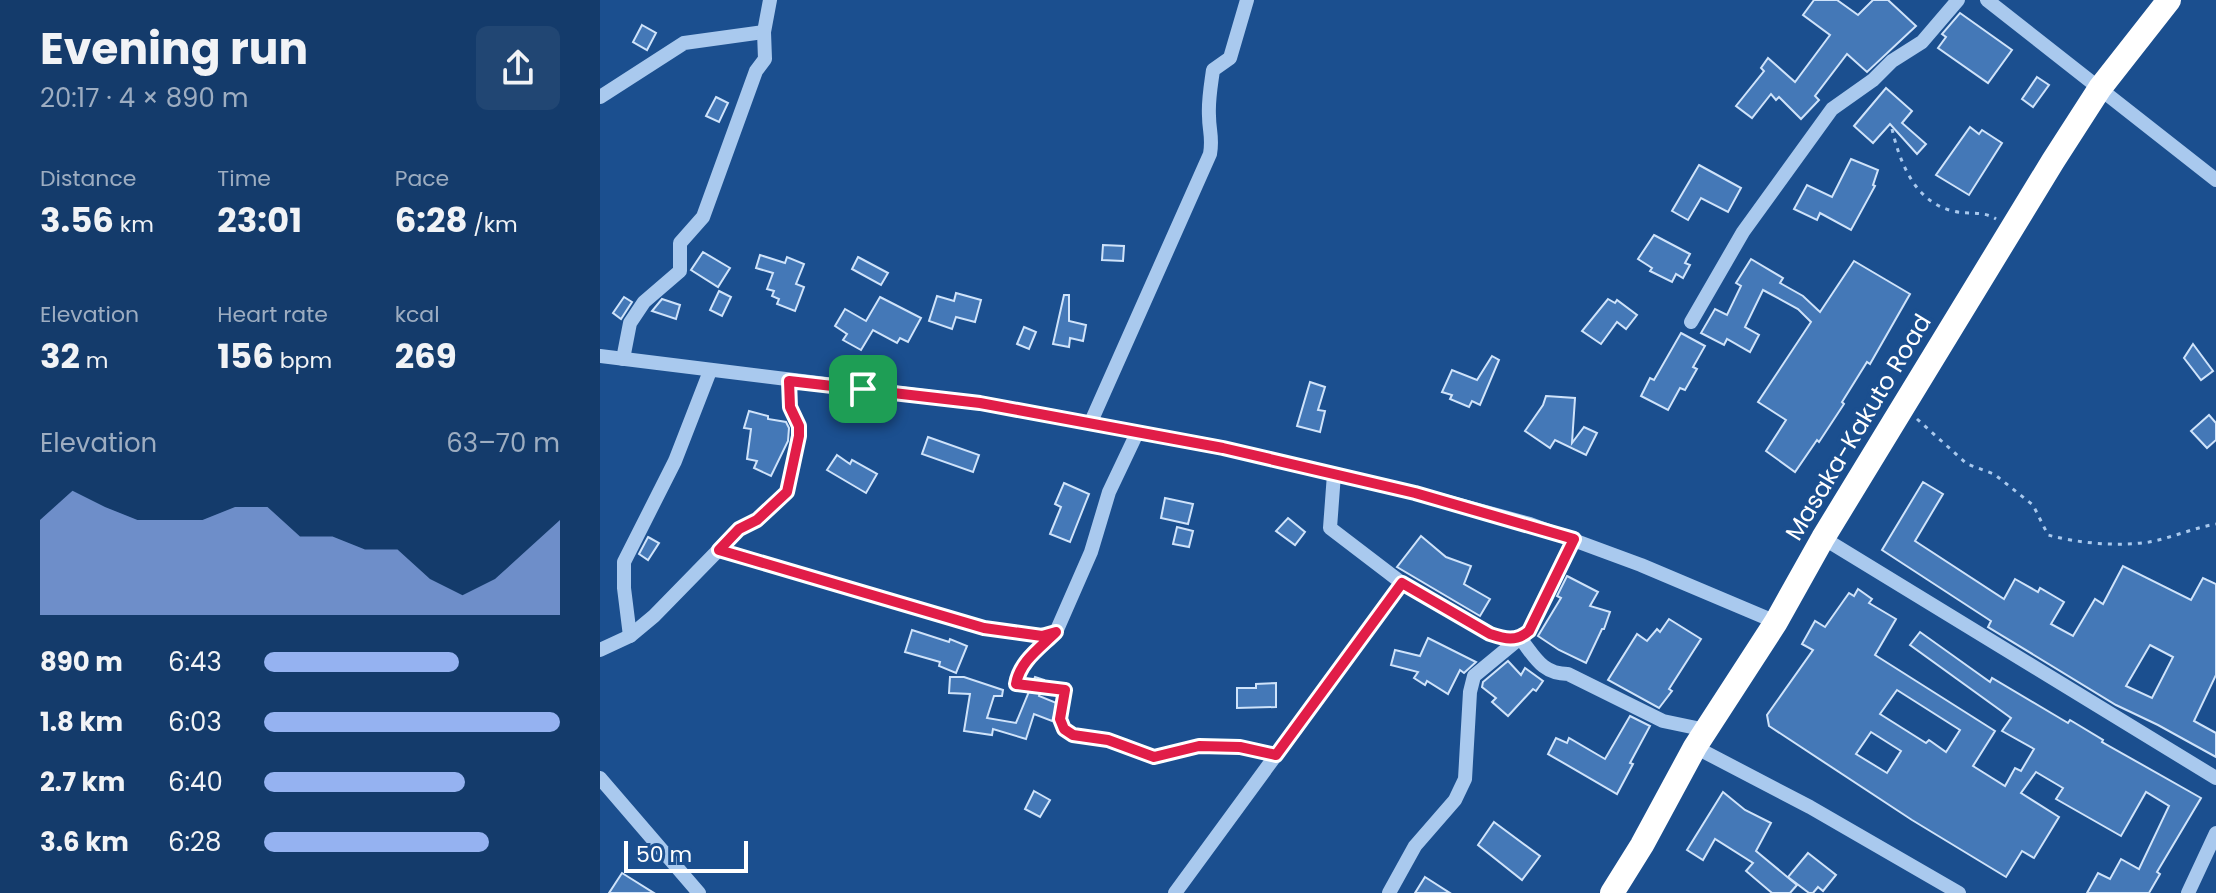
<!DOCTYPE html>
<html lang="en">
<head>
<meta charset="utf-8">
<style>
	:root { --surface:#143b6b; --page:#214673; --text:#f1f3f6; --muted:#9dadc1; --accent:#95b2f1 }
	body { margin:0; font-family:Poppins,sans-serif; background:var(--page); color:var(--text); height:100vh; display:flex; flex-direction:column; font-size:30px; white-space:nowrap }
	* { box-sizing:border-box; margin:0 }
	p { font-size:26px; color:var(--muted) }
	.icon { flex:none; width:44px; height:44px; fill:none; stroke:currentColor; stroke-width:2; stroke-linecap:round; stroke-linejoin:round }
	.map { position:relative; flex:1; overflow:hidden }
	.side { display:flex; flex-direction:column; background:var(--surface); width:600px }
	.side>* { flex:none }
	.scale { position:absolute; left:24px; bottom:20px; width:124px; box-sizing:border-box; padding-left:8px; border:4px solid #fff; border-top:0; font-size:22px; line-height:28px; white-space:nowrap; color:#fff; -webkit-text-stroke:6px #1b4f8f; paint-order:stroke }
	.pin { position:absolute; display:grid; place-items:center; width:68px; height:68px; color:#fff; margin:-34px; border-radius:16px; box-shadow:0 4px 12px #0006 }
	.round { display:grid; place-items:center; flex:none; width:84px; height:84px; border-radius:12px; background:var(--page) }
	.overview { display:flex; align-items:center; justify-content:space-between; height:136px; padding:0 40px }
	h1 { font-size:44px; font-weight:700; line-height:60px }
	.metrics { display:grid; grid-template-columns:repeat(3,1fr); gap:12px; height:136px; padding:8px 40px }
	.metrics div { display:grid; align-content:center }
	.metrics b { font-size:34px; font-weight:700 }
	.metrics small { font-size:22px; font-weight:400 }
	.metrics p { font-size:22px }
	.chart { height:224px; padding:16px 40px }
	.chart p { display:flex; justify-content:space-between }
	.chart svg { width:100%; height:144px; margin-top:8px; fill:var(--accent); opacity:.7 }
	ul { padding:0 40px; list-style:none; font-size:26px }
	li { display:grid; grid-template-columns:128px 96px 1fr; align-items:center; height:60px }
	li i { height:20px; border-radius:10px; background:var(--accent) }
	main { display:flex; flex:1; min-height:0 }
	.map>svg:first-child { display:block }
	.building { fill:#4478b7; stroke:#cfe3fa; stroke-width:2; fill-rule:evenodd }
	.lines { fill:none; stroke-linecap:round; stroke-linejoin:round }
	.path { stroke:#a9c9ee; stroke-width:3; stroke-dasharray:4 6; stroke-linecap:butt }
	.minor { stroke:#a9c9ee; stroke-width:14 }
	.highway { stroke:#fff; stroke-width:24 }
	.route-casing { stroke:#fff; stroke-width:16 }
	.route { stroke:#e11d48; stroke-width:10 }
	.labels { text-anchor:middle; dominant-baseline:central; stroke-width:8; stroke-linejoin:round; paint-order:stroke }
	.street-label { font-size:24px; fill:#fff; stroke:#1b4f8f }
</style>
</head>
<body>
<main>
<section class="side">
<div class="overview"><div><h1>Evening run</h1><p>20:17 · 4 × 890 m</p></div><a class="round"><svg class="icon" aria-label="share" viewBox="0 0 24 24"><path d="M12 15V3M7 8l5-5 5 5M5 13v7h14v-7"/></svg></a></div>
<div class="metrics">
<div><p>Distance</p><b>3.56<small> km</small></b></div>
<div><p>Time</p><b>23:01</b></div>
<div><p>Pace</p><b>6:28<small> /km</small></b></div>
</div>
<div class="metrics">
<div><p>Elevation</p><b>32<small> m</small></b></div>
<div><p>Heart rate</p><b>156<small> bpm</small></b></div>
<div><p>kcal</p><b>269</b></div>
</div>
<div class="chart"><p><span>Elevation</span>63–70 m</p>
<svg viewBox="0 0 160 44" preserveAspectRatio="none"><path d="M0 44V15L10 6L20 11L30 15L40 15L50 15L60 11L70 11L80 20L90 20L100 24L110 24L120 33L130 38L140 33L150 24L160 15V44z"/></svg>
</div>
<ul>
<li><b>890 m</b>6:43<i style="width:66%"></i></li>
<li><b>1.8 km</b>6:03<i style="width:100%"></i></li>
<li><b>2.7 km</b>6:40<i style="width:68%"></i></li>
<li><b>3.6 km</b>6:28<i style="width:76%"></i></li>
</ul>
</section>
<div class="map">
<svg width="1616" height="893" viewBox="0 0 1616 893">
	<rect width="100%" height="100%" fill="#1b4f8f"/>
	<g class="building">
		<path d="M1214 0H1237L1258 15 1273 0H1288L1316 26 1267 72 1247 54 1215 96 1219 100 1201 119 1179 97 1176 100 1171 94 1152 118 1136 106 1164 71 1161 68 1168 58 1195 82 1230 35 1203 15Z"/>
		<path d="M1360 13 1412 50 1388 83 1338 48 1346 37 1342 34Z"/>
		<path d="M42 25 56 33 47 50 33 42Z"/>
		<path d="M1437 77 1449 85 1433 107 1422 99Z"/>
		<path d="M1286 88 1312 111 1302 123 1326 144 1317 154 1290 124 1273 143 1254 126Z"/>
		<path d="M116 97 128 103 119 122 106 116Z"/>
		<path d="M1370 127 1379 134 1382 130 1402 143 1369 195 1336 175Z"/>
		<path d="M1251 159 1278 170 1273 185 1275 186 1251 230 1220 213 1217 220 1194 209 1207 185 1232 197Z"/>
		<path d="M1099 165 1141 188 1128 212 1101 198 1088 220 1072 211Z"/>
		<path d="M1054 235 1090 254 1085 263 1090 265 1083 278 1076 274 1072 282 1050 271 1052 268 1038 259Z"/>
		<path d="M503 245 524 246 523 261 502 260Z"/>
		<path d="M103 252 130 268 118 287 91 270Z"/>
		<path d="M160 255 185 263 187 257 204 264 196 284 204 287 195 311 177 304 179 299 172 296 174 291 167 289 173 273 156 268Z"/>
		<path d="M258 257 288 273 281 285 252 269Z"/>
		<path d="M1151 259 1183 278 1180 283 1203 296 1220 312 1254 261 1310 294 1270 364 1267 362 1242 402 1244 404 1219 442 1217 440 1195 472 1166 451 1186 420 1158 402 1211 322 1198 309 1163 290 1145 327 1159 335 1150 352 1127 339 1124 345 1101 333 1115 309 1127 315 1141 286 1136 283Z"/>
		<path d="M119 291 131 297 122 316 110 310Z"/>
		<path d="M356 293 381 300 375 322 356 317 352 329 329 321 337 296 354 301Z"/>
		<path d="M464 295H469V321L486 325 483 341 470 338 469 347 453 344Z"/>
		<path d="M24 297 32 302 21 319 13 313Z"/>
		<path d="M280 297 321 318 308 342 300 338 297 343 273 330 261 350 243 340 247 334 235 326 245 309 266 321Z"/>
		<path d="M62 299 80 305 76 319 52 311Z"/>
		<path d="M1008 299 1015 303 1017 300 1037 315 1026 329 1017 322 1001 344 982 331Z"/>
		<path d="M424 327 436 332 429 349 417 344Z"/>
		<path d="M1081 333 1105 346 1093 367 1097 369 1085 390 1080 388 1068 410 1041 396 1050 378 1054 380Z"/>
		<path d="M1593 344 1613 371 1601 380 1584 358Z"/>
		<path d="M892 356 899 360 880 405 872 401 869 407 850 399 852 395 842 392 852 370 877 380Z"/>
		<path d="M710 382 725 387 718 410 725 411 720 432 697 426Z"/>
		<path d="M946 396 975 398 972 443 984 427 997 433 986 455 955 440 950 448 925 431 943 405Z"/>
		<path d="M149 411 168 416V419L186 422 189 428 188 441 171 476 154 468 157 461 147 459 151 429 144 428Z"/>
		<path d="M1609 415 1616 423V440L1607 448 1591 431Z"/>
		<path d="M328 437 379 455 373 472 322 454Z"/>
		<path d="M237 455 250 464 252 460 277 474 266 493 227 470Z"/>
		<path d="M1323 482 1343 494 1315 541 1404 599 1415 579 1438 592 1440 588 1464 602 1451 624 1473 636 1495 599 1503 604 1523 566 1591 600 1603 578 1616 584V675L1594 721 1616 733V757L1558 725 1516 705 1388 627 1391 621 1282 550ZM1550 645 1573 657 1552 698 1526 686Z"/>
		<path d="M464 483 489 494 470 542 450 534 461 507 455 504Z"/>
		<path d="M565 498 593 504 588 524 561 518Z"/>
		<path d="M688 518 705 532 695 545 676 531Z"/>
		<path d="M577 527 593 531 589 547 573 544Z"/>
		<path d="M821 536 846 557 871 566 864 584 890 599 880 616 797 567Z"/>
		<path d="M48 537 59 543 48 560 39 554Z"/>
		<path d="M967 576 998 592 990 606 1010 612 1004 629H1002L986 663 959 650 938 636 961 598 957 596Z"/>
		<path d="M1258 589 1272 599 1269 603 1296 619 1275 655 1395 731 1373 766 1405 786 1415 768 1421 771 1434 749 1402 731 1411 718 1310 645 1320 632 1390 682 1392 678 1468 723 1470 720 1503 740 1502 742 1601 798 1557 872 1560 874 1549 893H1487L1498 873 1510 879 1521 859 1539 869 1569 806 1546 792 1521 836 1456 799 1463 788 1436 772 1421 793 1459 817 1434 858 1422 851 1406 877 1312 820 1169 726 1167 715 1213 650 1202 644 1215 621 1225 627 1249 593 1254 596ZM1297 690 1360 730 1346 752 1329 740 1326 743 1280 714ZM1271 732 1301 751 1287 773 1256 754Z"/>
		<path d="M1069 619 1101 639 1069 689 1072 691 1059 708 1008 680 1037 634 1047 641 1057 629 1060 632Z"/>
		<path d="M312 630 349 642 350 639 367 646 356 673 339 666 340 662 305 652Z"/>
		<path d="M828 638 876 662 864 673 860 670 848 694 827 681 825 685 814 678 818 672 791 665 795 650 820 656Z"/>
		<path d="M908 661 921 675 925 668 943 681 936 691 933 689 908 716 892 702 896 698 882 687 883 682Z"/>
		<path d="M350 677H364L403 690 402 696H394L387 718 416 723 435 677 444 680 439 696 459 704 452 721 434 714 426 739 393 729 392 735 364 731 370 694 349 693Z"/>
		<path d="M676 683V707L637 708V688H656V684Z"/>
		<path d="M1030 716 1050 726 1030 763 1033 764 1017 794 948 754 956 738 967 743 969 738 1005 759Z"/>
		<path d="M434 791 450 800 440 817 425 809Z"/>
		<path d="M1123 792 1145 810 1171 823 1156 851 1197 885 1190 893H1172L1146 871 1153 863 1115 839 1103 860 1087 850Z"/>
		<path d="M894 822 940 856 922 880 878 845Z"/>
		<path d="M1208 853 1236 875 1223 891 1218 887 1213 893H1209L1188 877Z"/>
		<path d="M22 873 54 893H9Z"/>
		<path d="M825 877 850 893H815Z"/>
	</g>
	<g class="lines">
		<g class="path">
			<path d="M1292 129C1300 163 1315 202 1353 211 1368 215 1382 210 1396 219"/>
			<path d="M1317 419 1367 464 1394 474 1433 505 1448 535C1478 543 1517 547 1549 542 1571 538 1593 528 1616 524"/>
			<path d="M436 651 418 672 416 684 465 690 460 719 464 729 473 735 508 740 554 757 599 746 640 747 660 751"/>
		</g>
		<g class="minor">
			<path d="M1387 0 1616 180"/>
			<path d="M0 97 84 43 164 32"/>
			<path d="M1091 322 1143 232 1232 109 1273 80 1292 61 1322 42 1358 0"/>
			<path d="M0 356 380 403 623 448 815 493 930 524 1041 565 1176 622"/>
			<path d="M23 359 30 323 44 302 80 271V243L103 217 156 71 165 59 164 32 170 0"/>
			<path d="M490 424 610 154C613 137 609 131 609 116 608 100 611 85 613 70L630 58 647 0"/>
			<path d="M734 474 730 528 802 583 890 634C905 639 916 642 929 631L974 539"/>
			<path d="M1223 538 1616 778"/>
			<path d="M119 550 384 628 442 636 456 632 491 552 509 492 537 433"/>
			<path d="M30 636 24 588V562L75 461 110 371"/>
			<path d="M0 650 30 636 54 616 139 529 157 520 187 492 199 436V426L190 407 189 381"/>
			<path d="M1095 747 1210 807 1359 893"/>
			<path d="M0 778 99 893"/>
			<path d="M575 893 802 583"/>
			<path d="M789 893 815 846 855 800 865 779 870 692 874 676 920 638C935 657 942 674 968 674L1063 721 1106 730"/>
			<path d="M1588 893 1616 833"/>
		</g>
		<path class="highway" d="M1012 893 1042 845 1095 747 1176 622 1223 538 1453 161 1500 88 1569 0"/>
	</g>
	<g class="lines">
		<g class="route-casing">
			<path id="route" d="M189 381 380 403 623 448 815 493 974 539 929 631C916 642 905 639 890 634L802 583 676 755 640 747 599 746 554 757 508 740 473 735 464 729 460 719 465 690 416 684C420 661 440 648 456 632L442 636 384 628 119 550 139 529 157 520 187 492 199 436V426L190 407Z"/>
		</g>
		<use href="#route" class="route"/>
	</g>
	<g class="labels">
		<g class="street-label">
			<text transform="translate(1258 427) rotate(-59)">Masaka-Kakuto Road</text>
		</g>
	</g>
</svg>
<div class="scale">50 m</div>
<div class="pin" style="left:263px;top:389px;background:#1e9e55"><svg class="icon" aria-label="arrive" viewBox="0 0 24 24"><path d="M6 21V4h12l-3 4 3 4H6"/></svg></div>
</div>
</main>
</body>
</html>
